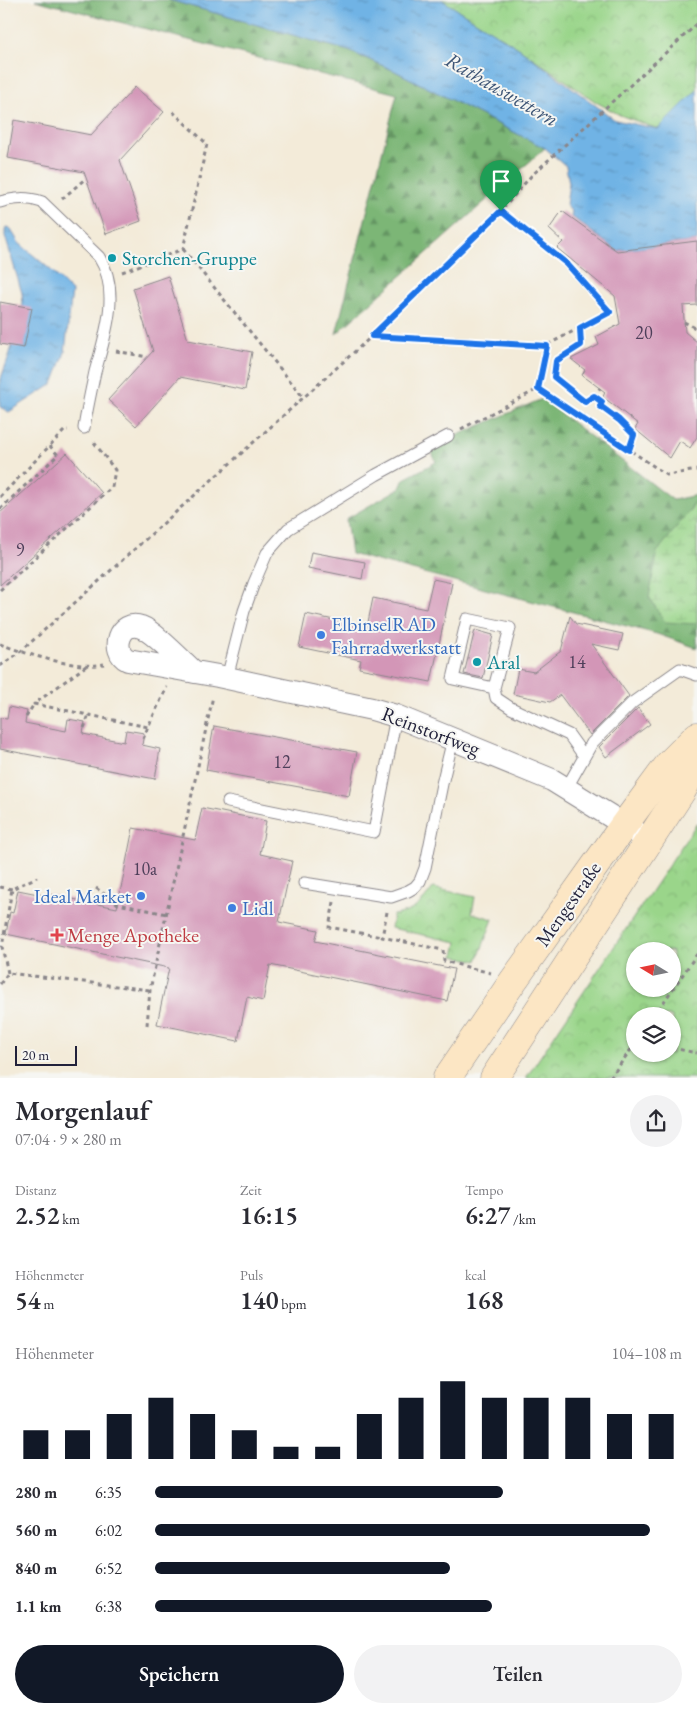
<!DOCTYPE html>
<html lang="de">
<head>
<meta charset="utf-8">
<style>
	:root { --surface:#fff; --page:#f2f2f3; --text:#2b2b33; --muted:#7c7c81; --accent:#111827 }
	body { margin:0; font-family:"EB Garamond",serif; background:var(--page); color:var(--text); height:100vh; display:flex; flex-direction:column; font-size:19px; white-space:nowrap }
	* { box-sizing:border-box; margin:0 }
	p { font-size:16px; color:var(--muted) }
	.icon { flex:none; width:28px; height:28px; fill:none; stroke:currentColor; stroke-width:2; stroke-linecap:round; stroke-linejoin:round }
	.map { position:relative; height:1078px; overflow:hidden }
	.panel { display:flex; flex-direction:column; background:var(--surface); flex:1 }
	.panel>* { flex:none }
	.needle { width:32px; rotate:280deg }
	.buttons { position:absolute; left:626px; top:942px; display:grid; gap:10px }
	.buttons a { display:grid; place-items:center; width:55px; height:55px; border-radius:50%; background:var(--surface); box-shadow:0 1px 4px #0004; font-size:25px }
	.scale { position:absolute; left:15px; bottom:12px; width:62px; box-sizing:border-box; padding-left:5px; border:2px solid #22223b; border-top:0; font-size:14px; line-height:18px; white-space:nowrap; color:#22223b; -webkit-text-stroke:4px #f6f6f2; paint-order:stroke }
	.pin { position:absolute; display:grid; place-items:center; width:42px; height:42px; color:#fff; margin:-51px -21px; border-radius:50% 50% 50% 0; rotate:-45deg; box-shadow:0 0 5px #0007 }
	.pin .icon { rotate:45deg }
	.round { display:grid; place-items:center; flex:none; width:52px; height:52px; border-radius:26px; background:var(--page) }
	.summary { display:flex; align-items:center; justify-content:space-between; height:85px; padding:0 15px }
	h1 { font-size:28px; font-weight:600; line-height:38px }
	.figures { display:grid; grid-template-columns:repeat(3,1fr); gap:8px; height:85px; padding:5px 15px }
	.figures div { display:grid; align-content:center }
	.figures b { font-size:25px; font-weight:600 }
	.figures small { font-size:14px; font-weight:400 }
	.figures p { font-size:14px }
	.chart { height:140px; padding:10px 15px }
	.chart p { display:flex; justify-content:space-between }
	.chart svg { width:100%; height:90px; margin-top:5px; stroke:var(--accent); stroke-width:6 }
	.cta { display:flex; gap:10px; margin-top:auto; padding:10px 15px }
	.cta a { flex:1; height:58px; border-radius:30px; background:var(--accent); color:#fff; font-size:20px; font-weight:600; line-height:58px; text-align:center }
	.cta a+a { background:var(--page); color:var(--text) }
	ul { padding:0 15px; list-style:none; font-size:16px }
	li { display:grid; grid-template-columns:80px 60px 1fr; align-items:center; height:38px }
	li i { height:12px; border-radius:6px; background:var(--accent) }
	.map>svg:first-child { display:block }
	.forest { fill:url(#forest-firs); stroke:#4e6c58 }
	.wetland { fill:url(#wetland-marsh); stroke:#5e7c62 }
	.park { fill:url(#park-crowns); stroke:#5e7c62; fill-rule:evenodd }
	.water { fill:url(#water-ripples); stroke:#496a90 }
	.building { fill:#d396b7 }
	.lines { fill:none; stroke-linecap:round; stroke-linejoin:round }
	.lane-casing { stroke:#8a868a; stroke-width:13 }
	.street-casing { stroke:#8a868a; stroke-width:24 }
	.secondary-casing { stroke:#8a868a; stroke-width:29 }
	.path { stroke:#8a868a; stroke-width:3; stroke-dasharray:4 4; stroke-linecap:butt }
	.lane { stroke:#fff; stroke-width:11 }
	.street { stroke:#fff; stroke-width:22 }
	.secondary { stroke:#fce6c4; stroke-width:28 }
	.route-casing { stroke:#fff; stroke-width:10 }
	.route { stroke:#1a73e8; stroke-width:6 }
	.culture-dot { fill:#0f9aa8; stroke:#f6f6f2; stroke-width:2 }
	.shop-dot { fill:#3f7fe0; stroke:#f6f6f2; stroke-width:2 }
	.health-dot { fill:#e0444e; stroke:#f6f6f2; stroke-width:2 }
	.labels { text-anchor:middle; dominant-baseline:central; stroke-width:4; stroke-linejoin:round; paint-order:stroke }
	.number-label { font-size:18px; fill:#4e3f5a }
	.culture-label { font-size:20px; fill:#0d838f; stroke:#f6f6f2; text-anchor:start }
	.shop-label { font-size:20px; fill:#366cbe; stroke:#f6f6f2; text-anchor:start }
	.street-label { font-size:20px; fill:#22223b; stroke:#f6f6f2 }
	.health-label { font-size:20px; fill:#be3a42; stroke:#f6f6f2; text-anchor:start }
	.water-label { font-size:21px; font-style:italic; fill:#3d5576; stroke:#f6f6f2 }
</style>
</head>
<body>
<div class="map">
<svg width="697" height="1078" viewBox="0 0 697 1078">
	<defs>
		<pattern id="forest-firs" width="22" height="20" patternUnits="userSpaceOnUse" patternTransform="scale(1.25)"><rect width="22" height="20" fill="#7bb676"/><path d="M5 1l3.5 6h-7zM16 11l3.5 6h-7z" fill="#649462"/></pattern>
		<pattern id="wetland-marsh" width="20" height="14" patternUnits="userSpaceOnUse" patternTransform="scale(1.25)"><rect width="20" height="14" fill="#9ad58a"/><path d="M1 5h8M5 5V1M11 12h8M15 12V8" fill="none" stroke="#84b778"/></pattern>
		<pattern id="park-crowns" width="20" height="18" patternUnits="userSpaceOnUse" patternTransform="scale(1.25)"><rect width="20" height="18" fill="#9ad58a"/><path d="M2 6a3 3 0 1 1 6 0M12 15a3 3 0 1 1 6 0" fill="none" stroke="#84b778"/></pattern>
		<pattern id="water-ripples" width="26" height="14" patternUnits="userSpaceOnUse" patternTransform="scale(1.25)"><rect width="26" height="14" fill="#70b3e5"/><path d="M2 4q2-2 4 0t4 0M15 11q2-2 4 0t4 0" fill="none" stroke="#5c91bb"/></pattern>
	</defs>
	<rect width="100%" height="100%" fill="#f6f6f2"/>
	<filter id="ink" filterUnits="userSpaceOnUse"><feTurbulence type="fractalNoise" baseFrequency=".02" numOctaves="2"/><feDisplacementMap in="SourceGraphic" scale="10" xChannelSelector="R" yChannelSelector="G"/><feConvolveMatrix kernelMatrix="1 2 1 2 8 2 1 2 1" color-interpolation-filters="sRGB"/></filter>
	<filter id="wash" filterUnits="userSpaceOnUse"><feTurbulence type="fractalNoise" baseFrequency=".0096" numOctaves="4" result="noise"/><feDisplacementMap in="SourceGraphic" scale="20" xChannelSelector="R" yChannelSelector="G"/><feGaussianBlur stdDeviation="1.12" result="paint"/><feColorMatrix in="noise" values="0 0 0 0 0 0 0 0 0 0 0 0 0 0 0 0 0 1.4 0 .05"/><feComposite in="paint" operator="in"/></filter>
	<g filter="url(#wash)">
		<rect width="100%" height="100%" fill="#f3ebd9"/>
		<g class="forest">
			<path d="M35 0H169L349 51 395 71 545 148 336 334 397 94Z"/>
			<path d="M542 399 673 500 697 495V648L657 634 351 554 346 519 400 488 404 479 436 462 431 450 453 437Z"/>
		</g>
		<path class="wetland" d="M697 501V623L695 624 665 622 649 597 657 552Z"/>
		<g class="park">
			<path d="M442 0H697V90L658 129 620 115 596 102 520 49Z"/>
			<path d="M697 823V1078H526ZM672 951V989H635V951ZM672 1016V1054H635V1016Z"/>
			<path d="M433 888 475 897 472 913 493 919 477 961 454 956 457 942 391 928 393 915C413 913 422 903 433 888Z"/>
		</g>
		<g class="water">
			<path d="M169 0H442L520 49 615 120 658 129 697 90V241L617 251 571 216 572 212 566 205 569 183 566 166 545 148 395 71 349 51Z"/>
			<path d="M6 227 10 228 19 243 52 271 72 291 65 352 53 384 9 412 0 407V381L10 353 23 304 22 293 5 236V231Z"/>
		</g>
		<g id="blocks">
			<g class="building">
				<path d="M135 87 164 112 120 160 141 221 106 234 84 172 8 158 14 120 91 135Z"/>
				<path d="M562 211 617 251 697 241V305L683 306 685 332 697 342V437L690 448 680 441 670 458 635 429 638 424 603 397 605 392 582 375 585 370 571 359 599 345 596 337 620 324 615 296 557 248 563 242 549 229Z"/>
				<path d="M168 276 188 340 252 352 245 390 180 377 136 426 108 400 153 351 133 288Z"/>
				<path d="M0 302 32 308 24 348 0 344Z"/>
				<path d="M67 453 102 493 0 585V513Z"/>
				<path d="M311 552 365 562 362 579 308 568Z"/>
				<path d="M433 579 452 583 431 682 359 668 361 660 299 647 306 614 367 627 373 598 426 609Z"/>
				<path d="M570 616 576 624 623 634 619 650 591 644 629 696 590 735 560 695 550 702 513 694 518 669 534 672 561 651Z"/>
				<path d="M475 630 493 635 483 678 464 674Z"/>
				<path d="M9 707 27 711 25 723 66 731 68 719 85 722 83 734 124 742 126 730 144 733 142 745 160 749 155 779 0 749V718L7 719Z"/>
				<path d="M638 708 650 724 606 757 599 747Z"/>
				<path d="M214 726 357 752 349 796 206 770Z"/>
				<path d="M202 808 266 821 260 854 292 861 279 922 318 930 315 941 454 969 447 1001 270 965 263 1001 247 997 238 1041 157 1024 169 968 6 934 10 912 13 913 18 890 48 896V894L117 908 133 828 195 840Z"/>
			</g>
		</g>
	</g>
	<g filter="url(#ink)">
		<use href="#blocks" fill-opacity="0" stroke="#8a868a" stroke-width="1"/>
		<g class="lines">
			<g class="lane-casing">
				<g id="lane">
					<path d="M0 202C15 198 27 197 42 202L99 257C121 291 105 336 95 372 91 391 87 409 84 428"/>
					<path d="M227 678 244 611 254 583 267 553 288 529 376 475 448 436"/>
					<path d="M494 688 453 679 467 619 510 628 494 688 496 698 511 708 569 735 584 756"/>
					<path d="M566 789 592 743 632 703 680 669 697 675"/>
					<path d="M228 802 374 832 396 716"/>
					<path d="M304 883 391 897 408 891 415 887 420 881 425 868 442 784 453 739"/>
				</g>
			</g>
			<g class="street-casing">
				<path id="street" d="M194 672C183 662 153 631 141 627 120 619 110 651 128 660L218 676 372 709 396 716 552 780 649 840"/>
			</g>
			<g class="secondary-casing">
				<g id="secondary">
					<path d="M447 1078 511 984 624 825 669 764 697 736"/>
					<path d="M494 1078 683 789 697 762"/>
				</g>
			</g>
			<g class="path">
				<path d="M62 199 86 178"/>
				<path d="M183 249 304 398"/>
				<path d="M122 272 183 249 207 144 171 110"/>
				<path d="M610 312H617"/>
				<path d="M684 322 697 329"/>
				<path d="M580 329 581 345 556 361 554 377 585 402 594 396 602 403 600 406 619 420 633 435 629 450"/>
				<path d="M372 336 547 345 610 312 567 264 501 211"/>
				<path d="M116 351 147 357"/>
				<path d="M538 389 667 475 697 470"/>
				<path d="M538 389 547 345"/>
				<path d="M594 396 600 388"/>
				<path d="M461 429 538 389"/>
				<path d="M0 497 65 430H68"/>
				<path d="M0 509 58 455 50 446"/>
				<path d="M0 590 112 487 115 470 93 441"/>
				<path d="M0 644C27 654 75 670 104 664"/>
				<path d="M0 666 20 652 372 336 501 211 531 176 697 24"/>
				<path d="M86 666 34 704 148 727 167 687"/>
				<path d="M26 717 34 704"/>
				<path d="M84 728 89 715"/>
				<path d="M143 739 148 727"/>
				<path d="M0 887 12 889"/>
				<path d="M96 888 118 904 167 914"/>
				<path d="M334 902 329 927 382 937"/>
				<path d="M387 912 382 937 443 950 444 961 491 973"/>
				<path d="M8 973 2 947 12 889 37 877"/>
				<path d="M0 984 8 973 150 990"/>
				<path d="M654 1016 697 954"/>
				<path d="M147 1025 150 990 213 696"/>
				<path d="M672 1048 697 1053"/>
				<path d="M610 1078 635 1044"/>
			</g>
			<use href="#lane" class="lane"/>
			<use href="#street" class="street"/>
			<use href="#secondary" class="secondary"/>
		</g>
	</g>
	<g class="lines" filter="url(#ink)">
		<g class="route-casing">
			<path id="route" d="M501 211 567 264 610 312 580 328 581 345 556 361 554 377 585 402 594 396 602 402 600 406 619 420 634 435 629 450 538 389 547 346 372 336Z"/>
		</g>
		<use href="#route" class="route"/>
	</g>
	<g class="culture-dot">
		<circle cx="112" cy="258" r="5"/>
		<circle cx="477" cy="662" r="5"/>
	</g>
	<g class="shop-dot">
		<circle cx="321" cy="635" r="5"/>
		<circle cx="141" cy="896" r="5"/>
		<circle cx="232" cy="908" r="5"/>
	</g>
	<path class="health-dot" d="M54.5 927.5h5v5h5v5h-5v5h-5v-5h-5v-5h5z"/>
	<g class="labels">
		<g class="number-label">
			<text x="644" y="332">20</text>
			<text x="20" y="549">9</text>
			<text x="577" y="661">14</text>
			<text x="282" y="761">12</text>
			<text x="145" y="868">10a</text>
		</g>
		<g class="culture-label">
			<text x="122" y="258">Storchen-Gruppe</text>
			<text x="487" y="662">Aral</text>
		</g>
		<g class="shop-label">
			<text x="331" y="624">ElbinselRAD<tspan x="331" dy="23">Fahrradwerkstatt</tspan></text>
			<text x="131" y="896" text-anchor="end">Ideal Market</text>
			<text x="242" y="908">Lidl</text>
		</g>
		<g class="street-label">
			<text transform="translate(431 731) rotate(21)">Reinstorfweg</text>
			<text transform="translate(568 904) rotate(-55)">Mengestraße</text>
		</g>
		<g class="health-label">
			<text x="67" y="935">Menge Apotheke</text>
		</g>
		<g class="water-label">
			<text transform="translate(502 89) rotate(30)">Rathauswettern</text>
		</g>
	</g>
</svg>
<div class="buttons">
<a><svg class="needle" viewBox="-14 -14 28 28"><path d="M0-13l5 13h-10z" fill="#e53935"/><path d="M0 13l5-13h-10z" fill="#7c7c81"/></svg></a>
<a><svg class="icon" aria-label="layers" viewBox="0 0 24 24"><path d="M12 4l9 5-9 5-9-5zM3 14l9 5 9-5"/></svg></a>
</div>
<div class="scale">20 m</div>
<div class="pin" style="left:501px;top:211px;background:#1e9e55"><svg class="icon" aria-label="arrive" viewBox="0 0 24 24"><path d="M6 21V4h12l-3 4 3 4H6"/></svg></div>
</div>
<section class="panel">
<div class="summary"><div><h1>Morgenlauf</h1><p>07:04 · 9 × 280 m</p></div><a class="round"><svg class="icon" aria-label="share" viewBox="0 0 24 24"><path d="M12 15V3M7 8l5-5 5 5M5 13v7h14v-7"/></svg></a></div>
<div class="figures">
<div><p>Distanz</p><b>2.52<small> km</small></b></div>
<div><p>Zeit</p><b>16:15</b></div>
<div><p>Tempo</p><b>6:27<small> /km</small></b></div>
</div>
<div class="figures">
<div><p>Höhenmeter</p><b>54<small> m</small></b></div>
<div><p>Puls</p><b>140<small> bpm</small></b></div>
<div><p>kcal</p><b>168</b></div>
</div>
<div class="chart"><p><span>Höhenmeter</span>104–108 m</p>
<svg viewBox="0 0 160 44" preserveAspectRatio="none"><path d="M5 44V30M15 44V30M25 44V22M35 44V14M45 44V22M55 44V30M65 44V38M75 44V38M85 44V22M95 44V14M105 44V6M115 44V14M125 44V14M135 44V14M145 44V22M155 44V22"/></svg>
</div>
<ul>
<li><b>280 m</b>6:35<i style="width:66%"></i></li>
<li><b>560 m</b>6:02<i style="width:94%"></i></li>
<li><b>840 m</b>6:52<i style="width:56%"></i></li>
<li><b>1.1 km</b>6:38<i style="width:64%"></i></li>
</ul>
<div class="cta"><a>Speichern</a><a>Teilen</a></div>
</section>
</body>
</html>
